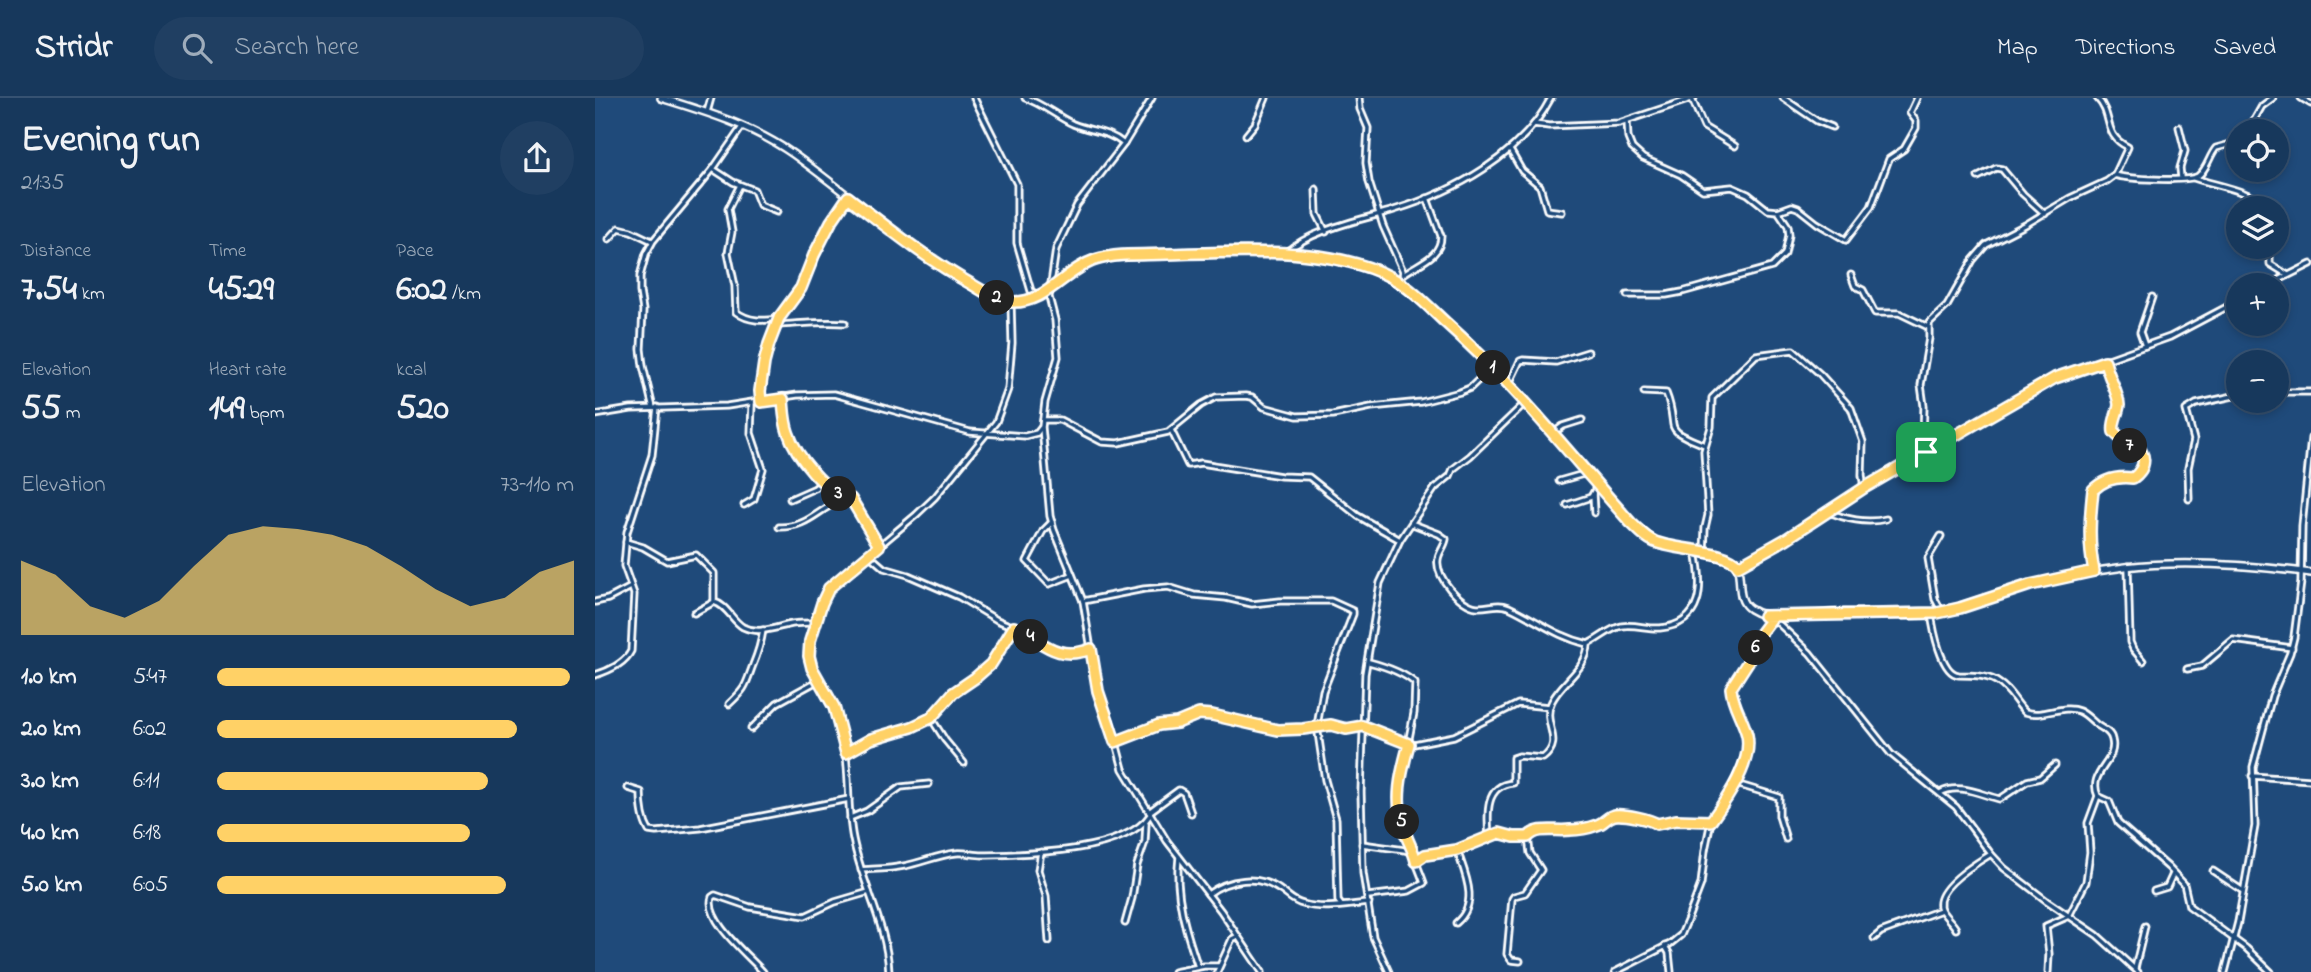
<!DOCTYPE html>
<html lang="en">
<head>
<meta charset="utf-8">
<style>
	:root { --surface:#17385c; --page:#203f62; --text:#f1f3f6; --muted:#9eacbb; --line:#365272; --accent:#ffd166 }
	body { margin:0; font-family:"Indie Flower",sans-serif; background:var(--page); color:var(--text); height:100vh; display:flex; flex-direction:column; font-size:26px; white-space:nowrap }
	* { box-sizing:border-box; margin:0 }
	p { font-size:23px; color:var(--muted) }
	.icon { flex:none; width:38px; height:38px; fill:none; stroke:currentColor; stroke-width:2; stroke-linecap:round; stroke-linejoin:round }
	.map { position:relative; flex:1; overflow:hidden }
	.details { display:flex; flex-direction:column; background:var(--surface); width:595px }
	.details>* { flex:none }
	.fabs { position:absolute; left:1631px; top:21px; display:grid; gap:14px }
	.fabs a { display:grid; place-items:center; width:63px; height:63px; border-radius:50%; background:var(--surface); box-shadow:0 4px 10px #0003,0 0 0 2px var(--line); font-size:35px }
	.pin { position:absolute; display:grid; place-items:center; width:60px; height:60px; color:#fff; margin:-30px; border-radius:14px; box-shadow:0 4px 10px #0006 }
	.km { position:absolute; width:35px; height:35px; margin:-18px; border-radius:50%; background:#222; color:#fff; font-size:19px; line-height:35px; text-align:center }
	.round { display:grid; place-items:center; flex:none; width:74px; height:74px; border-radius:37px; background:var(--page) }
	.summary { display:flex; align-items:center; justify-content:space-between; height:119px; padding:0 21px }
	h1 { font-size:38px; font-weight:700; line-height:52px }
	.stats { display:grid; grid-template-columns:repeat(3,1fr); gap:10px; height:119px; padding:7px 21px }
	.stats div { display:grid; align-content:center }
	.stats b { font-size:35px; font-weight:700 }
	.stats small { font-size:19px; font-weight:400 }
	.stats p { font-size:19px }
	.chart { height:196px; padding:14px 21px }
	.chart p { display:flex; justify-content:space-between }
	.chart svg { width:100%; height:126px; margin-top:7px; fill:var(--accent); opacity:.7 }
	ul { padding:0 21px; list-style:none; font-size:23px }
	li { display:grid; grid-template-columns:112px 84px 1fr; align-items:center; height:52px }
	li i { height:18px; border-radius:9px; background:var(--accent) }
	header { display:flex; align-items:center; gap:42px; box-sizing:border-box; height:98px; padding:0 35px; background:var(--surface); border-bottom:2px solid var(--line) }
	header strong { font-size:33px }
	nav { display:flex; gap:38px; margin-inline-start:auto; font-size:24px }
	.search { width:490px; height:63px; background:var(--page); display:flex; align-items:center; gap:18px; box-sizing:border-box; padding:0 24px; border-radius:38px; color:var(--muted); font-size:26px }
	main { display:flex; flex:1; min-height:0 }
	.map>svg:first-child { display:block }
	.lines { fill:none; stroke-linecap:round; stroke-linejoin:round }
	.minor-casing { stroke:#fff; stroke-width:9 }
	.major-casing { stroke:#fff; stroke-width:10 }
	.minor { stroke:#1f4a7a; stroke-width:3.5 }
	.major { stroke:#1f4a7a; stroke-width:5 }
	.route-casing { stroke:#fff; stroke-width:14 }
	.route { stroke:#ffd166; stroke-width:9 }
</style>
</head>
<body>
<header>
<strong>Stridr</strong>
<div class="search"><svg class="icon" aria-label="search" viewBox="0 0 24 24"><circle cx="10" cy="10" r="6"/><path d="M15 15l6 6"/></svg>Search here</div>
<nav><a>Map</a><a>Directions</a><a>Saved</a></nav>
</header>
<main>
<section class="details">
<div class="summary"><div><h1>Evening run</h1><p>21:35</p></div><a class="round"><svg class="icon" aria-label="share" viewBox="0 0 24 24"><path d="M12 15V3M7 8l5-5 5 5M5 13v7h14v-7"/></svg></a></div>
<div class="stats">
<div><p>Distance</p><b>7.54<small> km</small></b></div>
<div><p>Time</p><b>45:29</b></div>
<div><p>Pace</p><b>6:02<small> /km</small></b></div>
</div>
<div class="stats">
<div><p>Elevation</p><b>55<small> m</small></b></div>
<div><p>Heart rate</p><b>149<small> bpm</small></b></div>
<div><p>kcal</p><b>520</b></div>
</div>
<div class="chart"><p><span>Elevation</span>73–110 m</p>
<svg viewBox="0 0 160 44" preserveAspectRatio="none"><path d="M0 44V18L10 23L20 34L30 38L40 32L50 20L60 9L70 6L80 7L90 9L100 13L110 20L120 28L130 34L140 31L150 22L160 18V44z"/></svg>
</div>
<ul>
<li><b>1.0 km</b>5:47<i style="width:99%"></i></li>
<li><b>2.0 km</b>6:02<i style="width:84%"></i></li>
<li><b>3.0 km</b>6:11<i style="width:76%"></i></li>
<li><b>4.0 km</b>6:18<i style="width:71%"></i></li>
<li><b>5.0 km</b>6:05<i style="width:81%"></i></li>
</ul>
</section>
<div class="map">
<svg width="1716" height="874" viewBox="0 0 1716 874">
	<rect width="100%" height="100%" fill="#1f4a7a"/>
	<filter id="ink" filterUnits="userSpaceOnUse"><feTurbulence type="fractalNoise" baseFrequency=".0143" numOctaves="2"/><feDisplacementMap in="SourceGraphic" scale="14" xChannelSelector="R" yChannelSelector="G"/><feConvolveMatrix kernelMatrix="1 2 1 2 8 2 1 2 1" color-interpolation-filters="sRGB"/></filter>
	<g filter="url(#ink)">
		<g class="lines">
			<g class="minor-casing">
				<g id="minor">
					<path d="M379 0 422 86V145L436 193 443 198"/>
					<path d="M430 0C448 6 461 18 478 26 497 34 512 32 529 46"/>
					<path d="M557 0 529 46 482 107 461 151 454 199 460 222 463 259 450 304 447 329 455 418 459 432 488 503 503 593 515 622 528 671 572 743 626 813 667 874"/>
					<path d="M764 0 765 11 773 30 771 65 774 84 788 128 808 173 806 185"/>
					<path d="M1188 0 1222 23 1237 29"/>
					<path d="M1502 0C1519 17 1507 37 1533 49L1520 77"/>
					<path d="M1706 0 1716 6"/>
					<path d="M1097 1 1109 29 1140 48"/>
					<path d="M112 14 116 0"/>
					<path d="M1032 23 1033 40 1037 50 1048 60 1086 77 1108 92 1137 89 1153 96 1173 112 1183 113 1197 108 1203 110 1222 125 1251 142 1276 109 1294 61 1309 51 1321 30V23L1315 15 1322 0"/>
					<path d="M939 26 954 28 1024 25 1099 0"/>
					<path d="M1584 29 1590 53 1585 70 1586 80"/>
					<path d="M1653 33 1667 8 1678 0"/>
					<path d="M651 37 660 26 671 0"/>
					<path d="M915 52 927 73 945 88 952 112 967 114"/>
					<path d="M118 71 138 84 159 92 165 107 182 114"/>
					<path d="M1383 79 1401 70 1407 71 1428 96 1450 116"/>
					<path d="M1599 80C1622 88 1656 92 1674 110"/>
					<path d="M145 87 133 111 137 134 133 155 140 188 141 214C154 224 168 223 184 221"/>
					<path d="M721 91 722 116 731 134"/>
					<path d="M1647 110 1651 97"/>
					<path d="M14 141 24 130 36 133 57 143"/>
					<path d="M1675 149V166L1693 177"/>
					<path d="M690 155C717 131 766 122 799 112 859 94 926 58 956 0"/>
					<path d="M810 175C824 165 846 159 846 138L832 100"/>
					<path d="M1256 177 1260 188 1268 192 1280 215H1304L1333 229"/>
					<path d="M1674 187 1716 166"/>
					<path d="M1032 197H1071L1087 194 1177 169 1190 156 1194 137 1193 128 1183 113"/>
					<path d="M183 227C205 226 228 223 250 225"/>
					<path d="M1550 248 1545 234 1557 199"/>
					<path d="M914 286 925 263 928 262 961 264 993 254"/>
					<path d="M1049 294 1071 295C1086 333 1063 329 1110 347"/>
					<path d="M1682 294H1716"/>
					<path d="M188 301C189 312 189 324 193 334 200 356 232 397 256 401L284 448"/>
					<path d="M166 305 169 265 174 245 184 221 206 190 236 124 253 99"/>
					<path d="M58 310 48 268 46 251 48 212 45 194V178L51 156 58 143 118 71 147 29"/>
					<path d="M0 317 36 311 132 308 202 297 239 296 375 334 430 338 442 335 446 330"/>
					<path d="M448 322H465L507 344 523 345 573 334 606 307 621 299 651 298 657 299 669 309 702 318 738 317 776 309 826 304 865 294 875 290 896 270"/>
					<path d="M576 332 593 367 606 365 686 378 714 379 763 418 805 442"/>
					<path d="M957 336 968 328 987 322"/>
					<path d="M1331 353 1328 338 1329 308 1326 287 1334 240V225L1352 208 1378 162 1391 147 1430 127 1475 100 1512 83 1520 77C1531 81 1593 84 1603 78 1612 72 1614 58 1621 50L1643 44"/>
					<path d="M964 383 992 375"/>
					<path d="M998 396 999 415"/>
					<path d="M195 401 220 390 227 384"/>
					<path d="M1594 401 1593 370 1599 342 1591 312 1601 306 1643 297"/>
					<path d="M149 407 159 401 168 371 156 335 157 306"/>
					<path d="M972 407 996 399 1002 388"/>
					<path d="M1232 413C1249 421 1272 426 1291 421"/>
					<path d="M457 424 448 433 432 463 454 486 477 477"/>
					<path d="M818 426 844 436 851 441C850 448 844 454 843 461 840 479 865 507 882 509 894 510 902 504 914 509 942 522 962 539 993 546 1004 541 1015 530 1027 528 1040 526 1053 531 1065 530 1109 526 1108 488 1101 454"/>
					<path d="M184 429C214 430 224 409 250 401"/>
					<path d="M1346 438 1333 460 1340 501 1347 514"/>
					<path d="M31 444 48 449 72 463 101 457 119 475V504"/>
					<path d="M1109 454 1110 430 1113 417 1109 353 1116 329 1117 300 1161 257 1198 252 1225 276 1256 310 1268 344 1267 377 1269 390"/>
					<path d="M274 457 289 470 313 477 364 499 402 522 426 532 453 550 476 555 496 551"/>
					<path d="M1143 468 1191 441 1269 390 1460 280 1575 239 1643 203"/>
					<path d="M1533 468 1535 544 1538 551 1548 563"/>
					<path d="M1499 473 1494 444 1498 392C1509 381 1522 378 1538 380 1547 373 1552 364 1546 353L1532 346 1519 334C1517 324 1523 316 1524 307 1524 299 1512 276 1510 263"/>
					<path d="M488 503 549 491 573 489 599 497 631 500 657 506 685 503H736L758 513V516L728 593 722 628 730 682 741 721 743 803 746 807"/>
					<path d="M0 504 13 501 36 489"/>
					<path d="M99 515 119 504C132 507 137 523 148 529 165 537 181 529 197 526 205 525 212 525 220 525"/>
					<path d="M1336 515C1338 530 1346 576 1364 577 1376 577 1390 577 1401 583 1416 592 1419 603 1430 614 1449 620 1467 606 1484 613 1491 616 1496 622 1502 627 1508 631 1516 634 1517 642 1523 664 1492 674 1503 698L1514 703 1523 725 1573 769 1589 786 1594 808 1651 850 1676 874"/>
					<path d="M1174 520 1183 525 1215 555 1296 656 1361 709 1396 756 1409 770 1452 803 1502 837 1543 874"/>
					<path d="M1592 571 1607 568 1638 542 1697 550"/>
					<path d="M0 577C13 573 30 565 36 553L39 496 29 468 32 434 57 357 62 309"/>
					<path d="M134 606C152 589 150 588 158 567 163 555 166 546 168 532"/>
					<path d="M336 620 350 642 369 665"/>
					<path d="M156 631 182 605 224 582"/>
					<path d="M520 644 564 627 582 625 604 616 617 617 683 632 708 631 736 627 752 631 768 628 814 646H819L859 638 923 606 955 609"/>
					<path d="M251 655 276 641 317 629 336 620 358 595 380 580 396 566 419 529"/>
					<path d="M1657 678 1716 682"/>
					<path d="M1141 686 1184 699V718L1191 741"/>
					<path d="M33 690 46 694C46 708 47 721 54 733L61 734 105 730 254 701"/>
					<path d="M1345 695C1363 684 1387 697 1405 701L1432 683 1445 680 1460 667"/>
					<path d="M554 714 584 692 589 695 596 715"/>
					<path d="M255 720 272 713 306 689 334 686"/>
					<path d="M894 738C892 716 890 687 918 685V660L924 658 948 660C971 642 945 626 957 603 967 583 992 571 993 547"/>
					<path d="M767 746 817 753"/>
					<path d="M446 754 443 772 451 798 454 843"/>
					<path d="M584 759C579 796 591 834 603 869"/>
					<path d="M821 763 830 757 862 752 904 735 919 739H933C943 728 962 734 975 732 984 731 994 730 1002 727 1009 725 1012 718 1020 717 1030 716 1055 721 1062 726L1081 722 1116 723"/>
					<path d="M266 772C280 771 295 771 309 768 326 765 343 757 361 755 370 754 379 757 388 757 431 756 530 755 555 717"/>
					<path d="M1618 773 1648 793"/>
					<path d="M1559 793 1572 789 1578 776"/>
					<path d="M613 796C633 781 663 776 685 792 693 797 698 804 708 806 729 812 752 807 774 805"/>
					<path d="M773 798 814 793 829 785C819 757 803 727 803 696L819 615 820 585C809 575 789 568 774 564"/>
					<path d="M530 825 537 800 542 767 550 744 551 725"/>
					<path d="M861 825C885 805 870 776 862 752"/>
					<path d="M1361 831C1357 823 1346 816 1345 808 1342 789 1381 765 1396 756"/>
					<path d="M1279 840 1286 834 1346 812"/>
					<path d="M1070 848 1074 855 1076 874"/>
					<path d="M925 863 916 862 912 856 917 801 919 798 930 795 946 772 935 755 933 739"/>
					<path d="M1540 870 1550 828"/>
					<path d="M168 874C153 857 109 822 117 799L120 797 155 809 210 818 240 804 274 794"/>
					<path d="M294 874C292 827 267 786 258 741 251 707 256 673 248 640 242 613 229 595 218 571 207 546 223 513 234 490L321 417 340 399 401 324 413 291 417 245 416 204"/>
					<path d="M579 874 609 868H624"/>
					<path d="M622 874 637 841 641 839"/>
					<path d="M794 874 778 839 768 775 766 694 770 576 785 485 805 442 840 390 855 378 858 371 875 358 930 305"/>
					<path d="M1020 874 1075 846 1086 837 1092 823 1106 786 1110 752 1116 723 1132 701 1152 654V639L1136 590 1158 556 1164 537 1176 521"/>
					<path d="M1453 874 1454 856 1451 828 1474 818 1491 784 1495 754 1493 725 1503 698"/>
					<path d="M1630 874 1643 824 1660 728 1658 669 1677 598 1695 555 1699 539 1706 484 1707 428 1716 340"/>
				</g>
			</g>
			<g class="major-casing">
				<path id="major" d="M66 0C112 14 158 28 198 56 251 94 300 138 355 174 372 184 391 199 411 203 445 211 469 174 497 163 508 159 520 159 532 158 608 154 699 146 772 170 803 180 824 201 848 222 917 283 975 356 1036 425L1059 443 1140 463C1149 477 1139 501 1155 511 1178 526 1213 517 1239 515 1274 513 1310 521 1345 514 1366 510 1385 502 1406 496 1446 483 1489 474 1530 469 1591 462 1656 467 1716 475"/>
			</g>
			<use href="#minor" class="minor"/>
			<use href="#major" class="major"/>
		</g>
	</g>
	<g class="lines" filter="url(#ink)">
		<g class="route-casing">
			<path id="route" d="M253 99C293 130 333 162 378 187 390 194 402 203 416 204 451 206 470 172 500 162 522 155 550 157 573 156 643 154 745 146 806 185 822 196 836 211 850 224 918 284 975 357 1036 425 1043 431 1049 439 1058 443 1078 453 1132 451 1143 468L1191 441 1269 390 1460 280 1510 263C1512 276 1524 297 1524 307 1523 316 1517 324 1519 334L1532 346 1546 353C1552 364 1547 373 1538 380 1522 378 1509 381 1498 392 1495 419 1493 446 1499 473L1435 487 1365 510 1342 515 1169 518 1176 521 1164 537 1158 556 1136 590C1137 606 1148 621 1152 637 1158 665 1131 702 1116 723L1081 722 1062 726C1055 721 1030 716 1020 717 1012 718 1010 725 1002 727 994 730 984 732 975 732 961 734 943 728 933 739H919L904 735 862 752 830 757 821 763C818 751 812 742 809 731 799 702 806 675 814 646L768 628 751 631 736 627 708 631 683 632 617 617 604 616 582 625 564 627 520 644 503 593 496 551C460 564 448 543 419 529L396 566 380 580 358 595 336 620 317 629 276 641 251 655 239 609 217 570 214 558 215 543 227 505 234 490 284 448 256 401C232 397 200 356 193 334 189 323 189 312 188 301L166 304 165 293 169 265 174 246 184 220 206 190 219 157 236 124Z"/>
		</g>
		<use href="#route" class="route"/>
	</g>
</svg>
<div class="fabs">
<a><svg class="icon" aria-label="locate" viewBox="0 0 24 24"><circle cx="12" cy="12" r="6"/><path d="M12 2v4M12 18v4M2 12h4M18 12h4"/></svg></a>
<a><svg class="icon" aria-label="layers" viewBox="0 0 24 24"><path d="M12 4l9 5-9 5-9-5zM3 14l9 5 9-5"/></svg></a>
<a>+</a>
<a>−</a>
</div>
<div class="pin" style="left:1331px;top:354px;background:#1e9e55"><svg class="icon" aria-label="arrive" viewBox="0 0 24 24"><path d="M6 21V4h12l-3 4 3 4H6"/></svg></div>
<b class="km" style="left:898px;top:270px">1</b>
<b class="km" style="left:402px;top:200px">2</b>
<b class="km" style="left:244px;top:396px">3</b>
<b class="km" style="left:436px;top:539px">4</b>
<b class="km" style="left:807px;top:724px">5</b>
<b class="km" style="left:1161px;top:550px">6</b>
<b class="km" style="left:1535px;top:348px">7</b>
</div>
</main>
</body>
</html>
